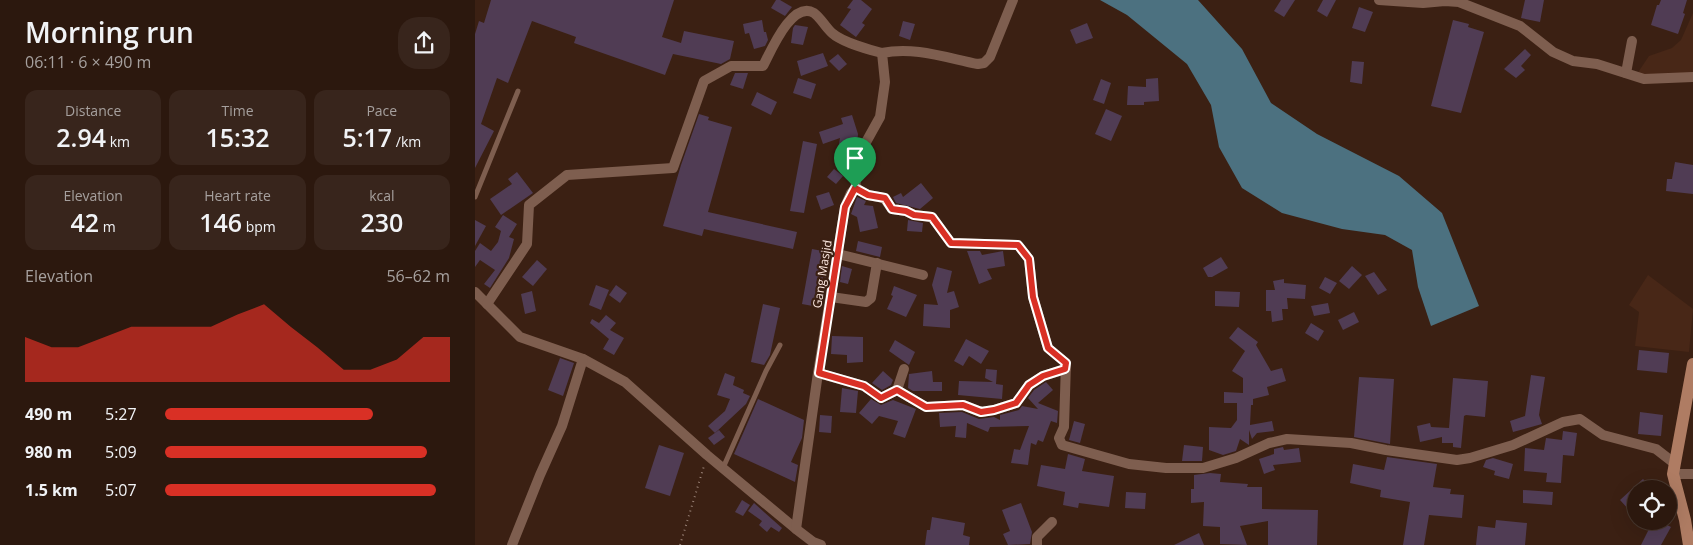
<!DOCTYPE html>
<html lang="en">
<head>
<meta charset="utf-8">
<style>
	:root { --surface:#2c180e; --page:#38251c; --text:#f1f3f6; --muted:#a6a09e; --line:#48372e; --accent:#d93025 }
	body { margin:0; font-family:"Open Sans",sans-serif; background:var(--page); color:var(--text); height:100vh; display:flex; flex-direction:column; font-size:19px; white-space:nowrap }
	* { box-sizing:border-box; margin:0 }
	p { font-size:16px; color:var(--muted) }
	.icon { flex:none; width:28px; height:28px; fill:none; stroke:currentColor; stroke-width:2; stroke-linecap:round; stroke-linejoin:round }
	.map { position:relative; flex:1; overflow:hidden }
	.drawer { display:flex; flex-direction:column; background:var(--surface); width:475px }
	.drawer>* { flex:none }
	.controls { position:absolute; left:1152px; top:480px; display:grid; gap:10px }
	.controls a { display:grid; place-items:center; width:50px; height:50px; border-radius:50%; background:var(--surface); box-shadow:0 5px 20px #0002,0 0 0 1px var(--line); font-size:25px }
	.pin { position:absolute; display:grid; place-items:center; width:42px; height:42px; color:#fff; margin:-51px -21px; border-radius:50% 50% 50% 0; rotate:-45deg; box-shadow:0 0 5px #0007 }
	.pin .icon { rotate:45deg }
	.round { display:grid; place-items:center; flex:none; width:52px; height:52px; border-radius:20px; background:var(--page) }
	.head { display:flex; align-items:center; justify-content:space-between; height:85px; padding:0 25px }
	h1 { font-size:28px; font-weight:600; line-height:38px }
	.metrics { display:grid; grid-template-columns:repeat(3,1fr); gap:8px; height:85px; padding:5px 25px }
	.metrics div { display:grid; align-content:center; border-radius:12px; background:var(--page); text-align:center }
	.metrics b { font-size:25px; font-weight:600 }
	.metrics small { font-size:14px; font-weight:400 }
	.metrics p { font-size:14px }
	.chart { height:140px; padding:10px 25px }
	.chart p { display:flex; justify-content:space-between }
	.chart svg { width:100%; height:90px; margin-top:5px; fill:var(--accent); opacity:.7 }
	ul { padding:0 25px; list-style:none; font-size:16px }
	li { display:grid; grid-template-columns:80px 60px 1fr; align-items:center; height:38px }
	li i { height:12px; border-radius:6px; background:var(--accent) }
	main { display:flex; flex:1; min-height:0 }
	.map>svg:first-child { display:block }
	.built { fill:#482717 }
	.water { fill:#4c7180 }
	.building { fill:#503c54 }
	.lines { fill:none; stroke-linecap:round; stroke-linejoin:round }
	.path { stroke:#988075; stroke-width:2; stroke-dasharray:1 4; stroke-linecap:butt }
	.lane { stroke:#7e5e4f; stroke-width:5 }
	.street { stroke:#7e5e4f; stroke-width:10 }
	.secondary { stroke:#af7c63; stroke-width:12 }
	.route-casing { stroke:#fff; stroke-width:10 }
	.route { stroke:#d93025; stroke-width:6 }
	.labels { text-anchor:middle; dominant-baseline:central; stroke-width:4.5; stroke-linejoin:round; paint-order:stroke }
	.street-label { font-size:12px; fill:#fde9e1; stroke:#3b2013 }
</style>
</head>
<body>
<main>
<section class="drawer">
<div class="head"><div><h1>Morning run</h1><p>06:11 · 6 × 490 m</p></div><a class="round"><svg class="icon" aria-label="share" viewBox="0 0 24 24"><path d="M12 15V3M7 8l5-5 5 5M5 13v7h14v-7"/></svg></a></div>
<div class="metrics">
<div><p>Distance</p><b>2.94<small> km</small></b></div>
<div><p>Time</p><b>15:32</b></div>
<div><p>Pace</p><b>5:17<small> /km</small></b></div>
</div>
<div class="metrics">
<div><p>Elevation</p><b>42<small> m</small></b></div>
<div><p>Heart rate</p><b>146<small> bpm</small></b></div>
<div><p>kcal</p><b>230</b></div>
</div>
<div class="chart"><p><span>Elevation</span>56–62 m</p>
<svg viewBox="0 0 160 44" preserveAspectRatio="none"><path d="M0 44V22L10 27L20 27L30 22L40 17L50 17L60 17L70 17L80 11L90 6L100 17L110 27L120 38L130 38L140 33L150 22L160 22V44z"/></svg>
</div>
<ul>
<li><b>490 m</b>5:27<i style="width:73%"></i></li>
<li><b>980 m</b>5:09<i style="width:92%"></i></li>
<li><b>1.5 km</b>5:07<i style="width:95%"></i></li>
</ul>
</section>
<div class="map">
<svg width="1218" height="545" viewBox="0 0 1218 545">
	<rect width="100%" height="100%" fill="#3b2013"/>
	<g class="built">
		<path d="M1218 13V74H1162L1174 56 1197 48 1206 40Z"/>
		<path d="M1173 275 1218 309 1214 352 1160 346 1164 312 1154 305Z"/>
	</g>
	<path class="water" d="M625 0H723L767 49 796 103 842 134 924 176 967 213 1004 306 956 326 943 287 937 250 910 235 867 229 807 213 767 188 744 147 736 105 712 64 652 15Z"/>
	<g class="building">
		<path d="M16 0H199L187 37 206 43 209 31 259 41 255 59 246 64 198 54 190 75 99 43 101 37 57 21 33 83 22 78 6 124 19 131 0 168V34L4 21 9 23Z"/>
		<path d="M301 0H305L317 7 310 16 296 8Z"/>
		<path d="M378 0H386L397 9 387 23 390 25 381 37 365 25 376 9 372 8Z"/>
		<path d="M806 0H820L809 17 799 11Z"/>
		<path d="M848 0H861L852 17 842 11Z"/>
		<path d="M1050 0H1069L1065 22 1046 18Z"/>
		<path d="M1186 0H1212L1208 13 1210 14 1203 34 1176 25 1182 5H1184Z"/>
		<path d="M884 7 898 12 890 32 877 28Z"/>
		<path d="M287 20 289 32H291L293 40 290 46 279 49 274 33 270 34 268 24Z"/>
		<path d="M978 20 994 24 993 27 1009 32 986 113 956 106Z"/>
		<path d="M428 21 440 24 435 40 424 36Z"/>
		<path d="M612 23 618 38 601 44 595 30Z"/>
		<path d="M320 25 333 27 328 45 316 43 318 28Z"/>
		<path d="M1050 49 1056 55 1046 66 1050 70 1041 78 1029 69Z"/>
		<path d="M348 53 353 66 326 76 322 61Z"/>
		<path d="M363 54 372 64 364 71 354 61Z"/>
		<path d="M877 61 889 62 887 84 875 82Z"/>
		<path d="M260 73H273L268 89 255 85Z"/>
		<path d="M323 78 341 84 336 99 318 93Z"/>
		<path d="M683 78 684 101 669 102V105H652L653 86 671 87V79Z"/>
		<path d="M626 79 636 83 629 104 618 100Z"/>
		<path d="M282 92 302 102 296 115 276 105Z"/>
		<path d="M631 109 647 116 636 141 620 134Z"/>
		<path d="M224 114 234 117 233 120 257 127 233 212 322 232 318 249 229 229 227 236 188 226 206 165Z"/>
		<path d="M377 115 383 134 382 145 379 151 363 149 365 138 348 144 344 132 368 124 366 118Z"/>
		<path d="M328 141 342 144 329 213 315 211Z"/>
		<path d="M1200 162 1218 165V194L1191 191 1192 179H1197Z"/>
		<path d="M359 169 368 176 361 184 352 177Z"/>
		<path d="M42 172 58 193 26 215 15 199 37 184 33 179Z"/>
		<path d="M446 183 458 198 445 209 421 203 418 197 426 193 428 197Z"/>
		<path d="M354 192 359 205 346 210 341 196Z"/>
		<path d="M382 197 391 201 389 205 398 206 403 228 385 232 382 217 376 214Z"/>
		<path d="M28 215 42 224 34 237 39 239 34 258 15 288 9 284 20 270 5 260 0 267V251L5 243 16 251 23 242 26 231 20 227Z"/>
		<path d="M0 220 11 226 0 246Z"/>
		<path d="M433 220 448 223 447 232 432 231Z"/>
		<path d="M383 241 407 247 405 257 381 251Z"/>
		<path d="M337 249 353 252 351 262 354 263 351 278 348 277 343 307 327 304Z"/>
		<path d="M492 251H505L507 255 528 251 530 266 512 269 517 279 504 284Z"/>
		<path d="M746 257 753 268 737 277H733L728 268Z"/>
		<path d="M62 260 72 269 58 286 47 277Z"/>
		<path d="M367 266 377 269 373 284 365 282Z"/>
		<path d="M877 266 887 275 874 289 864 281Z"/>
		<path d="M462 267 477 271 472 293 479 291 484 307 475 310V328L448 326 449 304 463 305 457 285Z"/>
		<path d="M899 272 912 290 903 295 890 276Z"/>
		<path d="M850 277 862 283 855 294 844 288Z"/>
		<path d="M809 279V283L831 285 830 299 812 298 813 309H807L808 320 797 322 796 311H791V290H800L798 281Z"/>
		<path d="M121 285 134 290 126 310 114 305Z"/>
		<path d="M141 285 152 293 145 303 134 295Z"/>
		<path d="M419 286 442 295 431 317 412 309 418 296 416 295Z"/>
		<path d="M57 291 61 311 50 314 46 294Z"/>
		<path d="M740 291 765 292 764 307 740 306Z"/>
		<path d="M853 303 855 313 839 316 836 306Z"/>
		<path d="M288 304 305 308 295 355 289 365 276 362Z"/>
		<path d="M879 312 884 322 868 330 863 320Z"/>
		<path d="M131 315 141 323 135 330 149 338 139 355 128 349 134 339 115 323 117 319 124 323Z"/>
		<path d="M836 323 849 331 843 341 830 333Z"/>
		<path d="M763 327 783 342 781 345 796 371 807 368 811 381 792 387 794 395 778 399V405H776L775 425 797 421 799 431 782 433 777 439 774 430V445L765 439 761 451 748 455 734 450V427L756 428 762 420V403H749V392L768 393V378L757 371 770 351 754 338Z"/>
		<path d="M357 336 388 337V362L372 363V355L356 354Z"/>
		<path d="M491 339 514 351 506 364 494 356 488 366 479 361Z"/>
		<path d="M420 340 440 352 434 365 414 351Z"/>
		<path d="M1164 350 1194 353 1192 373 1162 370Z"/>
		<path d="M85 358 99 363 88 396 73 390Z"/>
		<path d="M511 369 522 370 521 384 528 385 527 399 483 395 484 381 518 382 510 378Z"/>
		<path d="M408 371 418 380 416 385 407 390 397 383Z"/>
		<path d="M457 371 458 382H467V391H438L433 388 434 374Z"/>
		<path d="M250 373 260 377 258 385 269 390 268 393 275 396 271 404 240 433 233 426 250 411 255 399 242 395Z"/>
		<path d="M1056 375 1070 377 1064 415 1067 424 1038 432 1035 421 1050 416Z"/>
		<path d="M884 377 919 379 915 444 879 437Z"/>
		<path d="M978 378 1013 381 1010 417 991 415 989 416 986 448 978 447V443H967V437L945 442 942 426 955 423 956 427 974 428Z"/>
		<path d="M571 382 578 390 563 403 583 411 582 423 576 421 568 442 563 440 561 445 556 443 553 465 536 463 539 449 545 450 554 426 515 427 513 432 492 423 491 438 480 437 481 426 465 427 464 413 487 412 504 419 519 417 525 420V415L544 410 547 406 563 409 553 398 559 390Z"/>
		<path d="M367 388 383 391 381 413 365 412Z"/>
		<path d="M283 399 329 420 327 438 316 462 323 465 320 482 259 454Z"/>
		<path d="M396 399 406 405 418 400 441 409 430 438 418 434 423 421 404 416 397 424 384 413Z"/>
		<path d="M1165 412 1188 415 1186 436 1163 434Z"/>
		<path d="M345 415 357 416 356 433 344 432Z"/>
		<path d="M599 421 610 424 605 443 594 440Z"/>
		<path d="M244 430 250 437 239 445 233 438Z"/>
		<path d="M1088 431 1102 433 1099 456 1088 455 1086 483 1071 482 1072 473 1049 471 1050 448 1069 450 1071 438 1087 440Z"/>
		<path d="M184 445 209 453 195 496 170 488Z"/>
		<path d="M709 445 728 447 727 461H707Z"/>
		<path d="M808 447 809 450 824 448 826 462 798 465 800 470 789 474 784 459 799 454V449Z"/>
		<path d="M593 454 610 459 607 471 639 476 634 507 604 503 603 508 588 505 590 492 562 486 566 465 590 469Z"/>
		<path d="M912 457 962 464 958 487 976 489 975 494 989 495 987 518 954 515 949 545H928L935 502 905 497 906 490 875 483 878 464 909 470Z"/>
		<path d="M1018 458 1038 464 1034 479 1019 475 1020 471 1008 467 1011 460Z"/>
		<path d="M735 473 746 474 745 482 773 484 772 487H787V509L843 510 842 545H793V521L765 526 772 545 745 544V527L728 526 729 502 716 503V489H719V475Z"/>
		<path d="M1168 479 1177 489H1161V505L1155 511 1145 500Z"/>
		<path d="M1048 490 1078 492 1077 505 1048 503Z"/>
		<path d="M651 492 671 493 670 509 650 508Z"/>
		<path d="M267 500 275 505 268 516 260 512Z"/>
		<path d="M279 503 307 528 304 532 296 527 292 532 284 525 287 521 273 511Z"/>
		<path d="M546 503 557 532 555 544 533 545 528 534 535 531 527 510Z"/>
		<path d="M457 517 490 523 488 535 495 537 494 545H450L452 530H455Z"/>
		<path d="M1021 520 1052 523 1050 545H1001L1003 526 1020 528Z"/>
		<path d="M1178 521H1184L1196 527 1186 545H1166Z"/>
		<path d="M724 533 729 545H699Z"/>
	</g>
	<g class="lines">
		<path class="path" d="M205 545 229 466"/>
		<g class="lane">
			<path d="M0 197 43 91"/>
			<path d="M248 468 291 371 305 345"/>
		</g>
		<g class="street">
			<path d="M904 0 948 3 970 1 984 2 1045 26 1078 52 1098 61 1122 64 1169 79 1218 77"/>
			<path d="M1151 73 1157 41"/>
			<path d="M381 188 393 195 409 198 417 209 431 211 439 215 457 217 476 243 543 245 554 259 558 297 573 348 591 363 589 427 584 438 587 445 654 464 691 468H728L761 458 794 443 812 439 876 443 911 450 982 460 995 458 1038 445 1088 422 1105 419 1128 435 1181 449 1199 463"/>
			<path d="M363 254 448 275"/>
			<path d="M0 292 45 337 108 359 150 382 232 455 321 529 338 542 346 545"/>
			<path d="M356 297 391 302 396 298 402 263"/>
			<path d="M12 304 52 244 54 205 92 175 198 168 229 81 256 66H288C296 51 317 0 339 13 346 18 350 27 357 33 367 42 395 50 407 53"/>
			<path d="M343 373 389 386 406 398 422 390 429 369"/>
			<path d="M422 390 451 407 488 405 506 412 519 410 541 403 554 385 568 376 591 369"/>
			<path d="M1198 474H1218"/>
			<path d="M321 529 343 373 370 207 376 193 381 188 380 171 385 153 405 117 410 82 407 53C439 46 472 58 503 64L509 63 515 57 538 0"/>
			<path d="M37 545 65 475 87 426 108 359"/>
			<path d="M562 545V537L577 522"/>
		</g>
		<path class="secondary" d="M1214 545 1210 520 1198 474 1218 364"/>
	</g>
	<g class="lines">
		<g class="route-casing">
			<path id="route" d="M380 188 393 195 410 198 417 209 431 211 439 215 457 217 476 243 543 245 554 259 558 297 573 348 591 363 590 369 568 376 554 385 541 403 519 410 506 412 488 405 451 407 422 390 406 398 389 386 344 373 370 207Z"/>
		</g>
		<use href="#route" class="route"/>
	</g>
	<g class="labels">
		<g class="street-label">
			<text transform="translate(347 274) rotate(-81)">Gang Masjid</text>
		</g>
	</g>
</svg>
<div class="controls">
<a><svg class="icon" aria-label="locate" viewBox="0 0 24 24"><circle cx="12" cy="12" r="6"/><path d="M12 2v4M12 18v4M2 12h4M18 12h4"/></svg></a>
</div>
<div class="pin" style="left:380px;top:188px;background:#1e9e55"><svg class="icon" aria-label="arrive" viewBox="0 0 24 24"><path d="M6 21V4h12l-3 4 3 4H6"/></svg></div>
</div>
</main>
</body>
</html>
